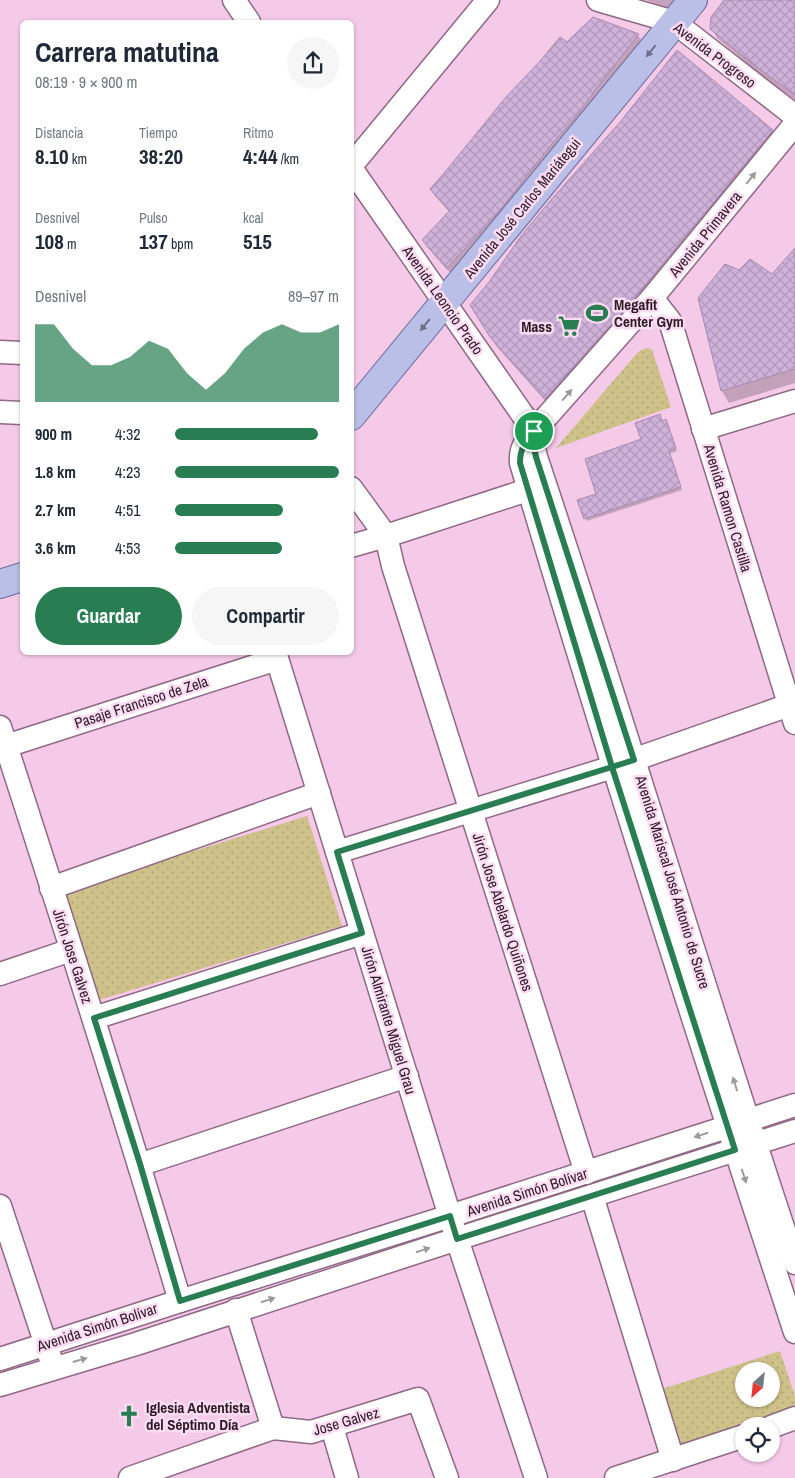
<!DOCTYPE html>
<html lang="es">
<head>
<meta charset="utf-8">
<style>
	:root { --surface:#fff; --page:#f6f6f7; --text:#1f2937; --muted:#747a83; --accent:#287e52 }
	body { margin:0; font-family:"Archivo Narrow",sans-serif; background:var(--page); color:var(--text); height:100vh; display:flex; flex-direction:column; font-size:19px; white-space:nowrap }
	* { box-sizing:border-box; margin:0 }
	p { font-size:16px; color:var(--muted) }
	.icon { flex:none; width:28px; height:28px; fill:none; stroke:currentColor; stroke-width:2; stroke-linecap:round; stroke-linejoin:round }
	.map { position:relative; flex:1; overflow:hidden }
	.details { position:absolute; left:20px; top:20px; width:334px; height:635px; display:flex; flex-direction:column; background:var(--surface); border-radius:8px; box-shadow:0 1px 4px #0004 }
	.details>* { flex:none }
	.needle { width:32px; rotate:207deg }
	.fabs { position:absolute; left:735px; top:1362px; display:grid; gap:10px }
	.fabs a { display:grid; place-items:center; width:45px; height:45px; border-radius:50%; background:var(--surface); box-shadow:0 1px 4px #0004; font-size:25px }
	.pin { position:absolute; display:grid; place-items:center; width:42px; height:42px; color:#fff; margin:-21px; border:2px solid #fff; border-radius:50%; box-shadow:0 1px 5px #0007 }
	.round { display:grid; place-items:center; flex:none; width:52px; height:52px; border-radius:26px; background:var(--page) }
	.summary { display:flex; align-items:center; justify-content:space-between; height:85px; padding:0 15px }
	h1 { font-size:28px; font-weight:800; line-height:38px }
	.figures { display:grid; grid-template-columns:repeat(3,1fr); gap:8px; height:85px; padding:5px 15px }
	.figures div { display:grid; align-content:center }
	.figures b { font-size:21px; font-weight:800 }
	.figures small { font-size:14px; font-weight:400 }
	.figures p { font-size:14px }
	.chart { height:140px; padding:10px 15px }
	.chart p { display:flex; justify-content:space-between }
	.chart svg { width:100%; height:90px; margin-top:5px; fill:var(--accent); opacity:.7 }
	.cta { display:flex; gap:10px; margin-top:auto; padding:10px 15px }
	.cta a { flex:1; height:58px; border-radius:30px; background:var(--accent); color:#fff; font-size:20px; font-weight:800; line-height:58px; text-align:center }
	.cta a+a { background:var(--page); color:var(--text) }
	ul { padding:0 15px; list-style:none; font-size:16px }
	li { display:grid; grid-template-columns:80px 60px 1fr; align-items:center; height:38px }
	li i { height:12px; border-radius:6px; background:var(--accent) }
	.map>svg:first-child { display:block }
	.park { fill:url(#park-dots); fill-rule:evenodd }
	.shadow { fill:#0003 }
	.building { fill:url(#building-cross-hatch); stroke:#a68bb0 }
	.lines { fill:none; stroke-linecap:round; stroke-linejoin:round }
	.minor-casing { stroke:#8f6985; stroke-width:25 }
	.major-casing { stroke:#686a98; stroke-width:30 }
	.minor { stroke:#fff; stroke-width:22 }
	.major { stroke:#b9bfe6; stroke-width:28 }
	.oneway { fill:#726d86 }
	.oneway2 { fill:#9f989d }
	.route-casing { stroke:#fff; stroke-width:10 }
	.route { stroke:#287e52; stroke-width:6 }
	.labels { text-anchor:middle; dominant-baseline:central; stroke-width:5; stroke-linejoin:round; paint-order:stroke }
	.street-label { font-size:15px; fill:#2a1b26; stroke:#fddbf3 }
	.poi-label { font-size:15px; font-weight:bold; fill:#2a1b26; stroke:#fddbf3; text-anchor:start }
</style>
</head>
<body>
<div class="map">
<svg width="795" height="1478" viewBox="0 0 795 1478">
	<defs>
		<pattern id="park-dots" width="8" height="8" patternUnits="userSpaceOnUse" patternTransform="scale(1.25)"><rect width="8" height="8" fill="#cec189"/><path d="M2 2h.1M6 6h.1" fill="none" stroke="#b1a576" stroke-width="1.8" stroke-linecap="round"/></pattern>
		<pattern id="building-cross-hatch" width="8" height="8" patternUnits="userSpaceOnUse" patternTransform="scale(1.25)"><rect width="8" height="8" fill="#cfb2d9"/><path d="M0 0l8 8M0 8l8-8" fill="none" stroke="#b298ba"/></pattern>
	</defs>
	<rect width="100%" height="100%" fill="#f5cae9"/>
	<g class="park">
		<path d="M648 348 652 350 671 407 556 448 638 352 643 349Z"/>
		<path d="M307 816 342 926 99 1000 65 891Z"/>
		<path d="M780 1351 795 1396V1409L681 1446 662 1389ZM744 1371H771V1399H744Z"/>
	</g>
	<g class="shadow">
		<path d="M646 0H684L676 11Z"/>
		<path d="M726 0H795V100L760 74 717 38 712 28Z"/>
		<path d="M638 35 642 42 451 274 427 247 423 240 450 212 435 196 431 189 567 44Z"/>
		<path d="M772 131 777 139 550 406 496 346 471 305Z"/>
		<path d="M795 250V383L729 403 722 391 739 272 772 276Z"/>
		<path d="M662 422 667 424 677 451 669 454 682 490 587 521 579 501 598 495 642 440Z"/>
	</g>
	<g class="building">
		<path d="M724 0H795V95L753 64 710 29 711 17Z"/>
		<path d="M593 17 639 34 599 85 574 119 552 144 497 214 447 268 422 240 449 211 430 189 445 172 506 97 541 60 560 37 567 42Z"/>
		<path d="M677 50 773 130 642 289 545 399 490 337 470 305 489 282 521 236 550 201 621 121Z"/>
		<path d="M795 248V369L721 391 698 298 725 264 739 270 750 259 772 274Z"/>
		<path d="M660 414 662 421 666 419 676 448 669 451 681 487 584 519 577 500 596 494 585 459 641 439 635 423Z"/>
	</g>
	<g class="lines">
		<g class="minor-casing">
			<g id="minor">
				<path d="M234 0 249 22"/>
				<path d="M598 0 674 22 795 116"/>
				<path d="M795 124 652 298 534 431C525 443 520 448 521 463 607 754 700 1043 795 1332"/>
				<path d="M351 166 488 0"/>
				<path d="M351 168 534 431"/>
				<path d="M652 298 670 321 795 723"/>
				<path d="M0 352 22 353"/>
				<path d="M0 412 22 413"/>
				<path d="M703 429 795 401"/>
				<path d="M534 431V448L536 457C626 725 705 996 795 1263"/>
				<path d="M351 488 386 536 393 566 586 1173"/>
				<path d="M351 546 386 536 543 485"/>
				<path d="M275 652 457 1239 536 1478"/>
				<path d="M0 727C62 918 123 1109 180 1301"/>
				<path d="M6 746 277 659"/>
				<path d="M337 852 613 767 795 703"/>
				<path d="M51 888 319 793"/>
				<path d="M0 974 71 950"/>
				<path d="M94 1018 362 933"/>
				<path d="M139 1165 407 1076"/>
				<path d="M592 1196 673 1460"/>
				<path d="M0 1206 50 1357"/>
				<path d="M236 1310 273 1428"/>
				<path d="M0 1359 180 1301 450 1216 795 1105"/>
				<path d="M0 1385 136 1344 457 1239 795 1131"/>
				<path d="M332 1427 347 1478"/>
				<path d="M771 1427 795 1418"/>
				<path d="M130 1478 273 1428 311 1432 418 1399 447 1478"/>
				<path d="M616 1478 744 1436"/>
			</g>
		</g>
		<g class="major-casing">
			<g id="major">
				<path d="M351 416 693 0"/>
				<path d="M0 584 22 577"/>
			</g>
		</g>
		<use href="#minor" class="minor"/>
		<use href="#major" class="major"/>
	</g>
	<defs><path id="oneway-solid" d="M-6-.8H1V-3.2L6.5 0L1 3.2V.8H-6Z" transform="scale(1.25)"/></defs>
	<g class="oneway">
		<use href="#oneway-solid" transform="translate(651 51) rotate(129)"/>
		<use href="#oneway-solid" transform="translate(425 325) rotate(129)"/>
	</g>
	<g class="oneway2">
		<use href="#oneway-solid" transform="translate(751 178) rotate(-51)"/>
		<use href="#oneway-solid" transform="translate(567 395) rotate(-49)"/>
		<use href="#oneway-solid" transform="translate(735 1084) rotate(-107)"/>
		<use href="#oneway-solid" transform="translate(701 1135) rotate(162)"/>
		<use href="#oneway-solid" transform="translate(744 1176) rotate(72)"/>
		<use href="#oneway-solid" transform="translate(423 1250) rotate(-18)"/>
		<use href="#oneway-solid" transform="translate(268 1300) rotate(-18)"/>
		<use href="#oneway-solid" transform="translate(80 1360) rotate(-16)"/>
	</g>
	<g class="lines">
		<g class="route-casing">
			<path id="route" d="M534 431C525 443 520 448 520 463L612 767 337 852 362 933 94 1018 140 1164 180 1301 450 1216 457 1239 735 1150 612 767 634 760 536 457 534 448V431"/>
		</g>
		<use href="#route" class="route"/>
	</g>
	<defs>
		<g id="stadium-bare" transform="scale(1.725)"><path d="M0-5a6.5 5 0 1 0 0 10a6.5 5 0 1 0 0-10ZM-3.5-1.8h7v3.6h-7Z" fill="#287e52" stroke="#fddbf3" stroke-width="2.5" paint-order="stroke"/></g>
		<g id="supermarket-bare" transform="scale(1.725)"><path d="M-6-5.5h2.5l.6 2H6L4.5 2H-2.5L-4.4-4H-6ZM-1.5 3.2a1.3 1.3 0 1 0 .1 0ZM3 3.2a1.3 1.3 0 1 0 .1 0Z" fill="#287e52" stroke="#fddbf3" stroke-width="2.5" paint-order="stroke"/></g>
		<g id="church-bare" transform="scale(1.725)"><path d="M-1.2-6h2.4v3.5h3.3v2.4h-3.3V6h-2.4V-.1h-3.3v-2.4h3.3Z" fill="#287e52" stroke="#fddbf3" stroke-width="2.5" paint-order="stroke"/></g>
	</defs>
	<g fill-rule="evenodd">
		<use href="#stadium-bare" x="597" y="313"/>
		<use href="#supermarket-bare" x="569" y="326"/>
		<use href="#church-bare" x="129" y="1416"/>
	</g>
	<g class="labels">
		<g class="street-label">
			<text transform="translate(715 55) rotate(37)">Avenida Progreso</text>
			<text transform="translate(522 208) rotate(-51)">Avenida José Carlos Mariátegui</text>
			<text transform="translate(705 234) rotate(-51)">Avenida Primavera</text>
			<text transform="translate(443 300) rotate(55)">Avenida Leoncio Prado</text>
			<text transform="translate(728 508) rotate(73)">Avenida Ramon Castilla</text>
			<text transform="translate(141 702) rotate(-18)">Pasaje Francisco de Zela</text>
			<text transform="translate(673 882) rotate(73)">Avenida Mariscal José Antonio de Sucre</text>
			<text transform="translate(503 912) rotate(72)">Jirón Jose Abelardo Quiñones</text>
			<text transform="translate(73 956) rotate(72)">Jirón Jose Galvez</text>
			<text transform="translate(389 1020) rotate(73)">Jirón Almirante Miguel Grau</text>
			<text transform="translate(527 1192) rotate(-18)">Avenida Simón Bolívar</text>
			<text transform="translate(97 1327) rotate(-18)">Avenida Simón Bolívar</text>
			<text transform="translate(346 1421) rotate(-16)">Jose Galvez</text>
		</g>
		<g class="poi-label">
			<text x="614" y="304">Megafit<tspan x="614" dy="17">Center Gym</tspan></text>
			<text x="552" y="326" text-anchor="end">Mass</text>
			<text x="146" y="1407">Iglesia Adventista<tspan x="146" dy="17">del Séptimo Día</tspan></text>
		</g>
	</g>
</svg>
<div class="fabs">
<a><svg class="needle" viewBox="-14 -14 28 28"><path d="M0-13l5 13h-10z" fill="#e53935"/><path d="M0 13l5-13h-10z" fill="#747a83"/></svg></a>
<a><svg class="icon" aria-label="locate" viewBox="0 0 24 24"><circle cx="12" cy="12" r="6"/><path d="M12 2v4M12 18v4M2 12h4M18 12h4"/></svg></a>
</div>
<div class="pin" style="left:534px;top:431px;background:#1e9e55"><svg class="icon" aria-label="arrive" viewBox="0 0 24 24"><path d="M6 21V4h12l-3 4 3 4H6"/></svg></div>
<section class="details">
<div class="summary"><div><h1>Carrera matutina</h1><p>08:19 · 9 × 900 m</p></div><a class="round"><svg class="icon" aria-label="share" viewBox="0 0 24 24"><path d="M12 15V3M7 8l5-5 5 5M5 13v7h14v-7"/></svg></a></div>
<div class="figures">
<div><p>Distancia</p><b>8.10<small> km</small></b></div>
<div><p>Tiempo</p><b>38:20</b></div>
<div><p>Ritmo</p><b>4:44<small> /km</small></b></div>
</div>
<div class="figures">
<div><p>Desnivel</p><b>108<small> m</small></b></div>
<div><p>Pulso</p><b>137<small> bpm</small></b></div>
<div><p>kcal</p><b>515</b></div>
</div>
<div class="chart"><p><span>Desnivel</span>89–97 m</p>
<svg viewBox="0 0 160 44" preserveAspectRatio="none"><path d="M0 44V6L10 6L20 18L30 26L40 26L50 22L60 14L70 18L80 30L90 38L100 30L110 18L120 10L130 6L140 10L150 10L160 6V44z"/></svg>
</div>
<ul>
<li><b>900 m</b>4:32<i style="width:87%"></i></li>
<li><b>1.8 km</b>4:23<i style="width:100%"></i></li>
<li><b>2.7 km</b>4:51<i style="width:66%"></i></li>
<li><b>3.6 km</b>4:53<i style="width:65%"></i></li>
</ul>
<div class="cta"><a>Guardar</a><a>Compartir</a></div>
</section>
</div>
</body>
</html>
